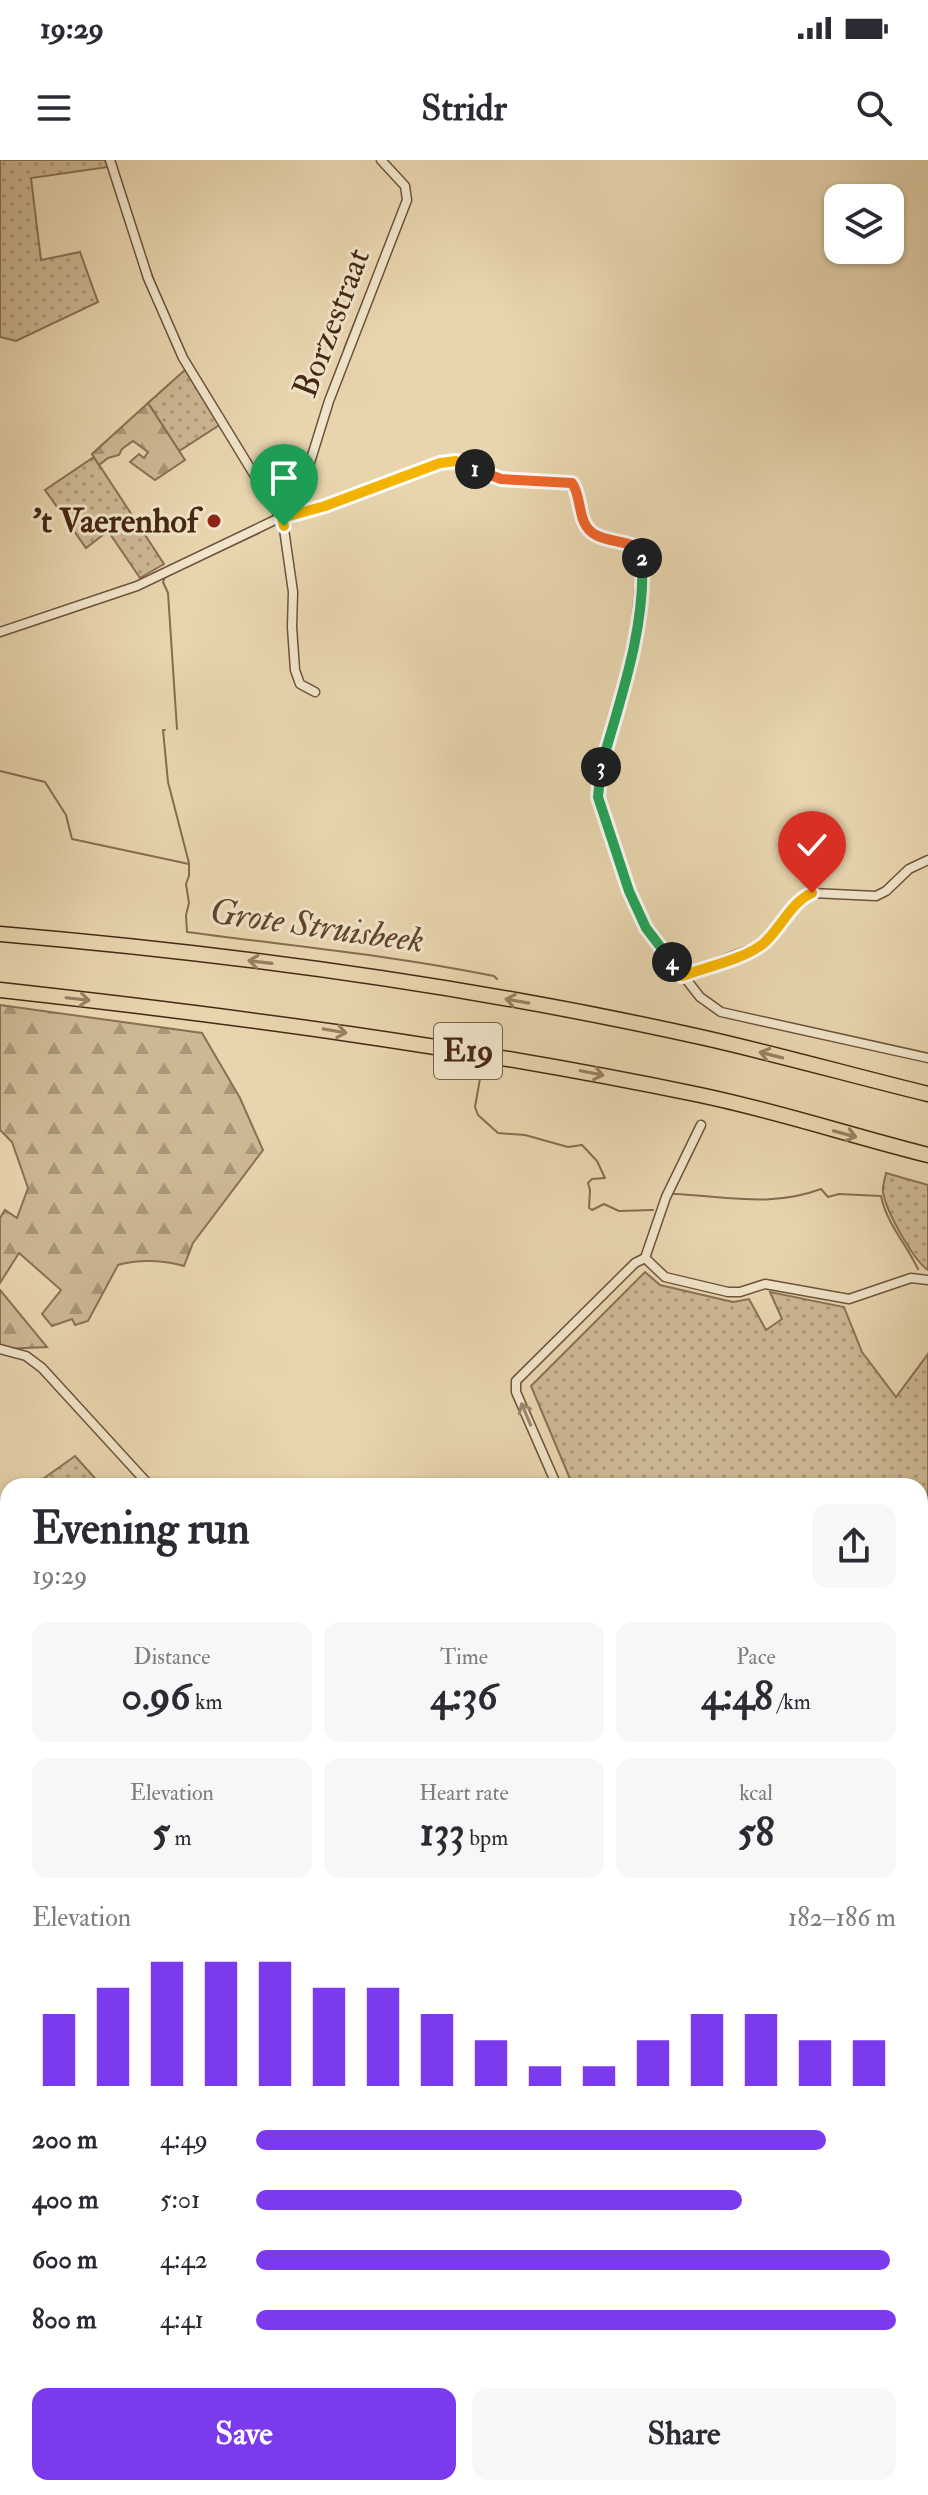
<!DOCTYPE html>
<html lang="en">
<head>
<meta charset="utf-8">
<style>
	:root { --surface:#fff; --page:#f7f7f7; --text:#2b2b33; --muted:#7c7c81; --accent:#7c3aed }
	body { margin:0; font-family:"IM FELL Double Pica",serif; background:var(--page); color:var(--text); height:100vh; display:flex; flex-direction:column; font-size:30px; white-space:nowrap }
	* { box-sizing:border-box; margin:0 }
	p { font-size:26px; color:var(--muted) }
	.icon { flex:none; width:44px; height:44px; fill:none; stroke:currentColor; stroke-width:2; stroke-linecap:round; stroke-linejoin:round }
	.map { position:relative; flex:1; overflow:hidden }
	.side { position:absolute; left:0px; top:1318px; width:928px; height:1018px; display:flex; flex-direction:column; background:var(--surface); border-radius:24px 24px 0 0; box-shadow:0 2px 6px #0004 }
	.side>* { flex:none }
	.tools { position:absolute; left:824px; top:24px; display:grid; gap:16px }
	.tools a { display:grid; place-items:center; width:80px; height:80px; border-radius:16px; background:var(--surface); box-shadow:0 2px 6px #0004; font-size:40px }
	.pin { position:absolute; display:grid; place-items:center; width:68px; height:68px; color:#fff; margin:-82px -34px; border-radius:50% 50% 50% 0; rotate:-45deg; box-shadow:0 0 8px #0007 }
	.pin .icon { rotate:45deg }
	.km { position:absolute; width:40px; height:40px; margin:-20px; border-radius:50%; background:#222; color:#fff; font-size:22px; line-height:40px; text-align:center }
	.round { display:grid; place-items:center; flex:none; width:84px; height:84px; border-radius:16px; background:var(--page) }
	.headline { display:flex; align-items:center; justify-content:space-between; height:136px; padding:0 32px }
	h1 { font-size:44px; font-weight:800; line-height:60px }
	.stats { display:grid; grid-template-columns:repeat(3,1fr); gap:12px; height:136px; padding:8px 32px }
	.stats div { display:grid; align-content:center; border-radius:16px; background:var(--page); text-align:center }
	.stats b { font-size:40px; font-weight:800 }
	.stats small { font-size:22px; font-weight:400 }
	.stats p { font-size:22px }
	.chart { height:224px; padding:16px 32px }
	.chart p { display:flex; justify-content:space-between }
	.chart svg { width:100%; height:144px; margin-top:8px; stroke:var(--accent); stroke-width:6 }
	.primary-button { display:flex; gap:16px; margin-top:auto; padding:16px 32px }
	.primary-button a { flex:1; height:92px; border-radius:16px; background:var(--accent); color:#fff; font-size:32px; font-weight:800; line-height:92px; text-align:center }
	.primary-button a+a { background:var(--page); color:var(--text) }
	ul { padding:0 32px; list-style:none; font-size:26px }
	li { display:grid; grid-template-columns:128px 96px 1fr; align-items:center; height:60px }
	li i { height:20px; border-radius:10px; background:var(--accent) }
	.status { display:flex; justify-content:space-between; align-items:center; height:56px; padding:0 40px; background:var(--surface); direction:ltr }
	.status svg { height:22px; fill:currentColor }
	header { display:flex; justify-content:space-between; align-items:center; height:104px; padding:0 32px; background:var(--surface); font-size:36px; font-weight:800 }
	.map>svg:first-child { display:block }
	.grass { fill:url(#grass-dots); stroke:#8a7054; stroke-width:2 }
	.forest { fill:url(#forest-firs); stroke:#8a7054; stroke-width:2 }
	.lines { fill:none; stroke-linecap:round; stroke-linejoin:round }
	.stream { stroke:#876c50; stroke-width:2 }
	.street-casing { stroke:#6f533a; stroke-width:11 }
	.primary-casing { stroke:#472813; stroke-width:15 }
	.highway-casing { stroke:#472813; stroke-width:17 }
	.street { stroke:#f0e4ca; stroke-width:8 }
	.primary { stroke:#e8d5ae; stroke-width:12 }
	.highway { stroke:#e8d5ae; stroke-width:14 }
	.oneway { stroke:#987e60 }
	.oneway2 { stroke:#9c866e }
	.split-1-casing { stroke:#fff; stroke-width:16 }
	.split-2-casing { stroke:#fff; stroke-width:16 }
	.split-3-casing { stroke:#fff; stroke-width:16 }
	.split-4-casing { stroke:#fff; stroke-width:16 }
	.split-5-casing { stroke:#fff; stroke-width:16 }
	.split-1 { stroke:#f5b400; stroke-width:10 }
	.split-2 { stroke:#f0652b; stroke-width:10 }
	.split-3 { stroke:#22a559; stroke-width:10 }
	.split-4 { stroke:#22a559; stroke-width:10 }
	.split-5 { stroke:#f5b400; stroke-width:10 }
	.poi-dot { fill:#8f2418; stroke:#f0e4ca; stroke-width:3 }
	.labels { text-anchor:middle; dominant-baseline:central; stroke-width:6; stroke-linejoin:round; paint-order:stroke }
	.shield { fill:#f0e4ca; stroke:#7a604a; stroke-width:2 }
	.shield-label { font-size:32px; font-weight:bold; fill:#472813 }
	.street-label { font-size:34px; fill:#472813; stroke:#f0e4ca }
	.poi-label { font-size:34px; font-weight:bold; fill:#472813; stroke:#f0e4ca; text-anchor:end }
	.water-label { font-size:36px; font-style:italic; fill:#62442c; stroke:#f0e4ca }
</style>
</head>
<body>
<div class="status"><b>19:29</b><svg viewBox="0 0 49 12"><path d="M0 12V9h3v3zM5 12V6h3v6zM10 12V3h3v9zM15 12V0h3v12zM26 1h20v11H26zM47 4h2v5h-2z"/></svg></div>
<header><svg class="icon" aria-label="menu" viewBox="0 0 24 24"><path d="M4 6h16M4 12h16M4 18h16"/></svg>Stridr<svg class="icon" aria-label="search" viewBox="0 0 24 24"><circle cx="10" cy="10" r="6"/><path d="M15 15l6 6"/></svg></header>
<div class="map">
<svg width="928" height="2335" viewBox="0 0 928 2335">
	<defs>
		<pattern id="grass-dots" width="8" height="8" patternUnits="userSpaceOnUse" patternTransform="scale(2)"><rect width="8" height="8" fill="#cdb894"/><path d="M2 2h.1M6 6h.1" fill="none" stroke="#a89678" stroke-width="1.8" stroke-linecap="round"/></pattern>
		<pattern id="forest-firs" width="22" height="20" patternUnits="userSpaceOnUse" patternTransform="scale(2)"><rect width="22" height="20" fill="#cdb894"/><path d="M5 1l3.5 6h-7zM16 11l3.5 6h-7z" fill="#a89678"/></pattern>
	</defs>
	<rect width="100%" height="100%" fill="#e8d5ae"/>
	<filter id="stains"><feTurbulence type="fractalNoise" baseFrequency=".0025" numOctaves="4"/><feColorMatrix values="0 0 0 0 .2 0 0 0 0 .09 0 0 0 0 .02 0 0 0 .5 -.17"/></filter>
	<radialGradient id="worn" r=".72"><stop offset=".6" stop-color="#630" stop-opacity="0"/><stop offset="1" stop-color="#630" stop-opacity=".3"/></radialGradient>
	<g class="grass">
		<path d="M0 0H105L108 7 31 18 41 100 80 92 98 142 16 181 0 177Z"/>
		<path d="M186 209 221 264 179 291 148 243Z"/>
		<path d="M94 297 164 404 140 418 108 371 86 388 45 330Z"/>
		<path d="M886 1013 928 1025V1110C913 1100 886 1051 883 1032 882 1027 885 1019 886 1013Z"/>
		<path d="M645 1112 660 1125 733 1142 749 1139 766 1170 782 1159 770 1132 844 1147 862 1192 896 1237 928 1194V1594L920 1597V1326H573L531 1226Z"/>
		<path d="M75 1296 102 1326H33Z"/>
		<path d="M928 1617V2093L920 2085V1620Z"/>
		<path d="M8 1903V2258L0 2256V1907Z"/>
	</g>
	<g class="forest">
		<path d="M148 243 185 300 155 320 130 302 139 294 144 298 148 292 133 281 122 289 119 295 108 298 99 305 92 294Z"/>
		<path d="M0 845 202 873 240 938 263 990 193 1083 184 1106C164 1100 138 1099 118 1105L88 1161 75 1165 72 1159 52 1166 42 1154 61 1130 19 1093 0 1123V1058L5 1050 17 1058 28 1028 12 982 0 970Z"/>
		<path d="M0 1130 47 1187 4 1189 0 1184Z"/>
	</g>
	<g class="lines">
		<g class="stream">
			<path d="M146 100 164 146"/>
			<path d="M344 189 370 124"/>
			<path d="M328 232 342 195"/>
			<path d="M270 333 276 341"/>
			<path d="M283 352 295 337"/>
			<path d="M186 407 259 373"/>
			<path d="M165 417 163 422 168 433 177 569"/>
			<path d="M165 570H163L168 622 189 703"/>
			<path d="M0 611 45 622 66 655 72 679 189 704V716L186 724 189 743 186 755 187 772C290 786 392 795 494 816L497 819"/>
			<path d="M481 913 475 947 478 955 498 973 525 975 568 987 582 985 597 1001 605 1018 592 1019 588 1023 590 1030 589 1048 592 1050 604 1044 619 1051 653 1050"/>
			<path d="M674 1034C726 1036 770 1048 821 1029L828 1037 839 1034 881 1036C886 1062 906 1084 918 1109"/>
			<path d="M0 2261 8 2263"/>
		</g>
		<g class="street-casing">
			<g id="street">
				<path d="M110 0 148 118 183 198 283 362 293 432 292 467 295 510 300 524 315 532"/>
				<path d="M294 354 329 241 407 40 405 26 381 0"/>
				<path d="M0 472 137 426 275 360 325 346 446 301C465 301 476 313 494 318 519 324 547 315 572 323 583 338 576 364 596 375 607 381 622 381 634 386L642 399 636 466 620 542 600 611 598 637 629 731 646 768 700 837 721 852 928 898"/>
				<path d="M682 816 762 785 806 735 812 733 876 736 886 731 909 709 928 700"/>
				<path d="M645 1098 665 1117 728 1132H740L765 1124 849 1139 911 1118 928 1120"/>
				<path d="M645 1098 666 1037 701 965"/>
				<path d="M0 1189 26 1196 42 1208 150 1326"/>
				<path d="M557 1326 516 1232V1221L635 1103 645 1098"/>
				<path d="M0 1481 8 1488"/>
				<path d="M920 2171 928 2179"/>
				<path d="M664 2328 692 2335"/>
				<path d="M454 2335 457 2328"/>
				<path d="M757 2335 758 2328"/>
				<path d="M916 2335 928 2325"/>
			</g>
		</g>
		<g class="primary-casing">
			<g id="primary">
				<path d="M0 2279 8 2281"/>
				<path d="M195 2328 223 2335"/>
			</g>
		</g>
		<g class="highway-casing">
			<g id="highway">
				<path d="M0 774C237 794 473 826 705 878 780 895 854 916 928 934"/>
				<path d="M0 830C235 856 468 887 700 935 777 951 852 976 928 995"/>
			</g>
		</g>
		<use href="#street" class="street"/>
		<use href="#primary" class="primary"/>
		<use href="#highway" class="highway"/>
	</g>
	<defs><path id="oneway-shaft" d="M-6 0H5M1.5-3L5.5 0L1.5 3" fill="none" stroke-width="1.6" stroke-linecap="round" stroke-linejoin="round" transform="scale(2)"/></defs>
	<g class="oneway">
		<use href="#oneway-shaft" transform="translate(260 802) rotate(-173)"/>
		<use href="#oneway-shaft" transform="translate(78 839) rotate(6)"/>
		<use href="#oneway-shaft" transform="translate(517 841) rotate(-170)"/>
		<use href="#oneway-shaft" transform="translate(335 871) rotate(10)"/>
		<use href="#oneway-shaft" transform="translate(771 895) rotate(-166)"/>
		<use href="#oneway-shaft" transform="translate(592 913) rotate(11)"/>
		<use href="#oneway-shaft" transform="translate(845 974) rotate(15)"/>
	</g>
	<use class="oneway2" href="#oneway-shaft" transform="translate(526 1254) rotate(-113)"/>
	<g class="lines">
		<g class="split-1-casing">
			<path id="split-1" d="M284 366 282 358 325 346 440 303 456 301 475 309"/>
		</g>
		<g class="split-2-casing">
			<path id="split-2" d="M475 309 501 319 572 323C583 338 576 365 596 375 607 381 622 381 634 386L642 398"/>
		</g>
		<g class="split-3-casing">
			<path id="split-3" d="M601 607C620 540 646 468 642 398"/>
		</g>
		<g class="split-4-casing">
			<path id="split-4" d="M601 607 598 637 629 731 646 768 672 802"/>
		</g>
		<g class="split-5-casing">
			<path id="split-5" d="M672 802 682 816C706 807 745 799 764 783 781 768 791 742 812 733"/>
		</g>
		<use href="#split-1" class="split-1"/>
		<use href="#split-2" class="split-2"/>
		<use href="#split-3" class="split-3"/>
		<use href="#split-4" class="split-4"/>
		<use href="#split-5" class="split-5"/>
	</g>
	<circle class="poi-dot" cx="214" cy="361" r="8"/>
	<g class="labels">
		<rect class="shield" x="434" y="863" width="68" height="56" rx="6"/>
		<g class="shield-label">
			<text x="468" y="891">E19</text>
		</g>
		<g class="street-label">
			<text transform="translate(332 163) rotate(-69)">Borzestraat</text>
		</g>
		<g class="poi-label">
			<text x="198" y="361">'t Vaerenhof</text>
		</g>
		<g class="water-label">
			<text transform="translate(317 766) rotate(8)">Grote Struisbeek</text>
		</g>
	</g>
	<rect width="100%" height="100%" filter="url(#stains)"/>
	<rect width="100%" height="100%" fill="url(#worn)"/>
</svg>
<div class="tools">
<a><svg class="icon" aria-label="layers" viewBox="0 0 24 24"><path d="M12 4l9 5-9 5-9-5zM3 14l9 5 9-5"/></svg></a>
</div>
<div class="pin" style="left:284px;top:366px;background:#1e9e55"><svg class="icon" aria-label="arrive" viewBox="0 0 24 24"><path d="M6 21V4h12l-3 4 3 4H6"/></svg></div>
<div class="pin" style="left:812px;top:733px;background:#d93025"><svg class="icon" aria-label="check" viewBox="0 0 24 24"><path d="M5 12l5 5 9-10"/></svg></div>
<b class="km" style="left:475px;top:309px">1</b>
<b class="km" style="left:642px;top:398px">2</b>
<b class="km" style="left:601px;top:607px">3</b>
<b class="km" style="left:672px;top:802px">4</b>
<section class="side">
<div class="headline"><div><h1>Evening run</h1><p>19:29</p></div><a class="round"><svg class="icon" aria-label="share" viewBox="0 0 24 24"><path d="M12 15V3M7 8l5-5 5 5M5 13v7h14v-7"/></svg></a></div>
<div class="stats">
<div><p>Distance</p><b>0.96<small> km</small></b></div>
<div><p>Time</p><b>4:36</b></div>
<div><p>Pace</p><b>4:48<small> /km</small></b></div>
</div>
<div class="stats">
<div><p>Elevation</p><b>5<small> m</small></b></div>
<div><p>Heart rate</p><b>133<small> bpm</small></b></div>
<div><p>kcal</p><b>58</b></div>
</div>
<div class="chart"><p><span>Elevation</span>182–186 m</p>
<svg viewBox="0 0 160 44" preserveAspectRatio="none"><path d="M5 44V22M15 44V14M25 44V6M35 44V6M45 44V6M55 44V14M65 44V14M75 44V22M85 44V30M95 44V38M105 44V38M115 44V30M125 44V22M135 44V22M145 44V30M155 44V30"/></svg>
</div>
<ul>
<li><b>200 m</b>4:49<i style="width:89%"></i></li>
<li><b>400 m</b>5:01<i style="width:76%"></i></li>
<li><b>600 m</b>4:42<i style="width:99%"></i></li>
<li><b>800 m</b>4:41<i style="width:100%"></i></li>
</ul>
<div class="primary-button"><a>Save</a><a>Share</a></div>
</section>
</div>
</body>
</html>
